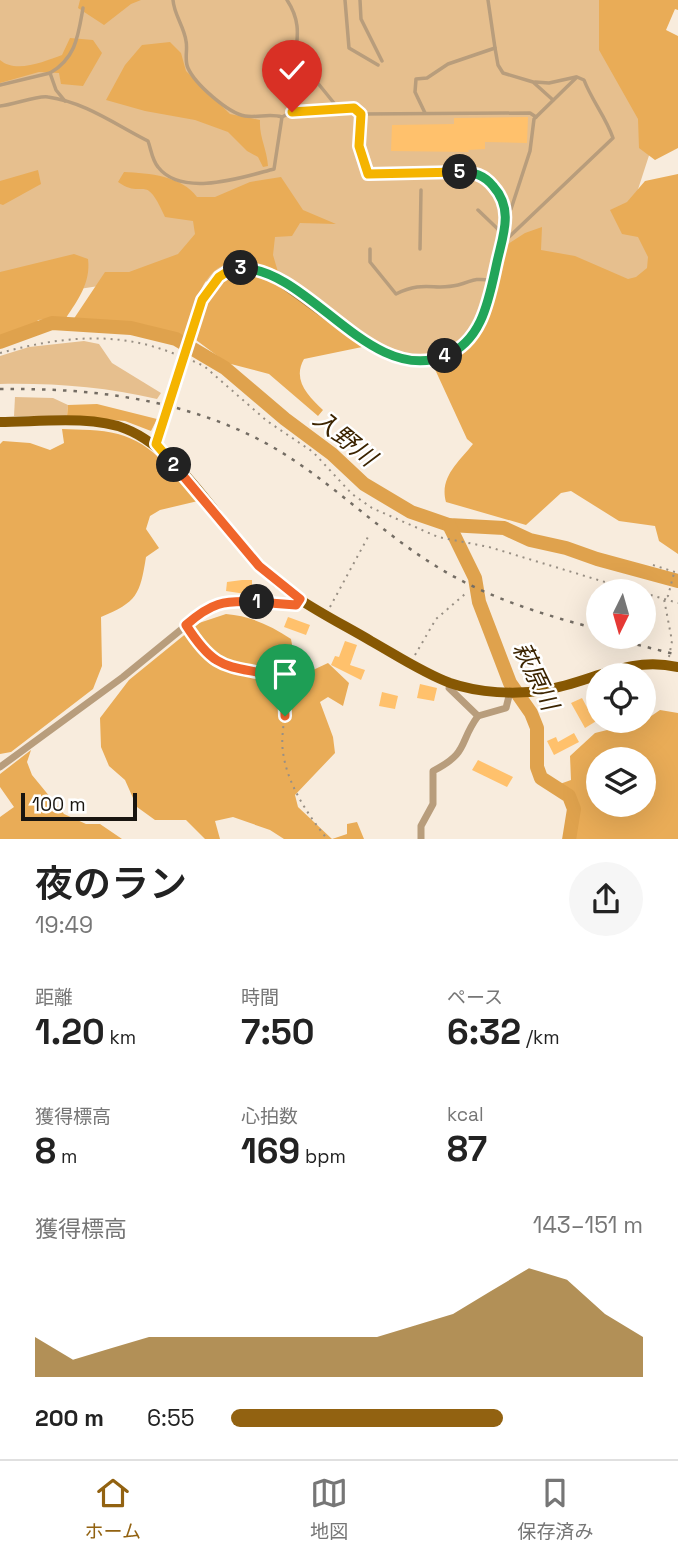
<!DOCTYPE html>
<html lang="ja">
<head>
<meta charset="utf-8">
<style>
	:root { --surface:#fff; --page:#f6f6f6; --text:#222; --muted:#767676; --line:#e0e0e0; --accent:#926211 }
	body { margin:0; font-family:"Space Grotesk","Noto Sans JP",sans-serif; background:var(--page); color:var(--text); height:100vh; display:flex; flex-direction:column; font-size:26px; white-space:nowrap }
	* { box-sizing:border-box; margin:0 }
	p { font-size:23px; color:var(--muted) }
	.icon { flex:none; width:38px; height:38px; fill:none; stroke:currentColor; stroke-width:2; stroke-linecap:round; stroke-linejoin:round }
	.map { position:relative; height:839px; overflow:hidden }
	.details { display:flex; flex-direction:column; background:var(--surface); flex:1 }
	.details>* { flex:none }
	.needle { width:46px; rotate:185deg }
	.tools { position:absolute; left:586px; top:579px; display:grid; gap:14px }
	.tools a { display:grid; place-items:center; width:70px; height:70px; border-radius:50%; background:var(--surface); box-shadow:0 7px 28px #0002; font-size:35px }
	.scale { position:absolute; left:21px; bottom:18px; width:116px; box-sizing:border-box; padding-left:7px; border:4px solid #191510; border-top:0; font-size:19px; line-height:24px; white-space:nowrap; color:#191510; -webkit-text-stroke:5px #fff; paint-order:stroke }
	.pin { position:absolute; display:grid; place-items:center; width:60px; height:60px; color:#fff; margin:-72px -30px; border-radius:50% 50% 50% 0; rotate:-45deg; box-shadow:0 0 7px #0007 }
	.pin .icon { rotate:45deg }
	.km { position:absolute; width:35px; height:35px; margin:-18px; border-radius:50%; background:#222; color:#fff; font-size:19px; line-height:35px; text-align:center }
	.round { display:grid; place-items:center; flex:none; width:74px; height:74px; border-radius:37px; background:var(--page) }
	.summary { display:flex; align-items:center; justify-content:space-between; height:119px; padding:0 35px }
	h1 { font-size:38px; font-weight:600; line-height:52px }
	.stats { display:grid; grid-template-columns:repeat(3,1fr); gap:10px; height:119px; padding:7px 35px }
	.stats div { display:grid; align-content:center }
	.stats b { font-size:35px; font-weight:600 }
	.stats small { font-size:19px; font-weight:400 }
	.stats p { font-size:19px }
	.chart { height:196px; padding:14px 35px }
	.chart p { display:flex; justify-content:space-between }
	.chart svg { width:100%; height:126px; margin-top:7px; fill:var(--accent); opacity:.7 }
	ul { padding:0 35px; list-style:none; font-size:23px }
	li { display:grid; grid-template-columns:112px 84px 1fr; align-items:center; height:52px }
	li i { height:18px; border-radius:9px; background:var(--accent) }
	.menu { display:flex; justify-content:space-around; align-items:center; height:98px; border-top:2px solid var(--line); background:var(--surface); font-size:19px; color:var(--muted) }
	.menu a { display:grid; justify-items:center; gap:4px }
	.menu .selected { color:var(--accent) }
	.map>svg:first-child { display:block }
	.green { fill:#e6bf8e }
	.forest { fill:#e9ac57; fill-rule:evenodd }
	.lines { fill:none; stroke-linecap:round; stroke-linejoin:round }
	.river { stroke:#dfa24d; stroke-width:14 }
	.building { fill:#ffc16c }
	.path { stroke:#988f84; stroke-width:2; stroke-dasharray:2 5; stroke-linecap:butt }
	.lane { stroke:#b89d7c; stroke-width:3.5 }
	.street { stroke:#b89d7c; stroke-width:7 }
	.secondary { stroke:#9c7541; stroke-width:10 }
	.primary { stroke:#875803; stroke-width:10 }
	.rail { stroke:#746d64; stroke-width:2.5; stroke-dasharray:3.5 7; stroke-linecap:butt }
	.secondary-bridge { stroke:#9c7541; stroke-width:10 }
	.split-1-casing { stroke:#fff; stroke-width:14 }
	.split-2-casing { stroke:#fff; stroke-width:14 }
	.split-3-casing { stroke:#fff; stroke-width:14 }
	.split-4-casing { stroke:#fff; stroke-width:14 }
	.split-5-casing { stroke:#fff; stroke-width:14 }
	.split-6-casing { stroke:#fff; stroke-width:14 }
	.split-1 { stroke:#f0652b; stroke-width:9 }
	.split-2 { stroke:#f0652b; stroke-width:9 }
	.split-3 { stroke:#f5b400; stroke-width:9 }
	.split-4 { stroke:#22a559; stroke-width:9 }
	.split-5 { stroke:#22a559; stroke-width:9 }
	.split-6 { stroke:#f5b400; stroke-width:9 }
	.labels { text-anchor:middle; dominant-baseline:central; stroke-width:5; stroke-linejoin:round; paint-order:stroke }
	.water-label { font-size:24px; font-style:italic; fill:#3c2400; stroke:#fff }
</style>
</head>
<body>
<div class="map">
<svg width="678" height="840" viewBox="0 0 678 840">
	<rect width="100%" height="100%" fill="#f8ecdd"/>
	<g class="green">
		<path d="M0 0H618L656 134 629 217 662 262 637 285 474 355 417 367 397 364 367 346 261 296 178 274 0 301Z"/>
		<path d="M84 341 99 344 112 363 161 393 157 399C105 387 54 383 0 384V356L29 347Z"/>
		<path d="M15 397 53 398 68 405 67 416H14Z"/>
	</g>
	<g class="forest">
		<path d="M80 0H141L131 4 104 25 78 8Z"/>
		<path d="M599 0H678V10L675 9 666 30 678 36V148L655 160 639 148 638 119 599 50Z"/>
		<path d="M70 38 93 40 102 53 83 86 61 84 59 73 39 72 0 83V60C16 74 45 61 62 55Z"/>
		<path d="M170 42 181 53 186 71 230 114 260 120C259 137 267 149 268 166L263 167 258 157 247 151 228 132 195 120 145 111 106 100 125 65 142 45Z"/>
		<path d="M38 170 41 184 3 205 0 204V181Z"/>
		<path d="M124 172C149 173 182 176 197 197H215L250 182 281 177 303 210 336 224 300 223 292 236 275 237 273 255 278 272C210 242 201 283 184 339L146 325 73 320 105 272H129L178 254 195 234 193 221 165 217C144 170 145 201 118 182Z"/>
		<path d="M678 174V554L659 541 655 526 619 521 571 491 561 493 526 525 446 502C439 477 459 462 473 444L467 439 433 365C494 343 491 301 505 246L525 233 542 227 541 250 575 256 628 279 636 277 647 268 648 257 638 237 622 234 610 210 627 202 645 181Z"/>
		<path d="M74 254 88 259C91 282 78 300 66 318L38 320 33 329 0 340V272Z"/>
		<path d="M237 272 259 273 274 280 367 346 304 359C292 380 308 396 323 410L318 416 269 374 227 363 196 340C205 309 204 286 237 272Z"/>
		<path d="M97 404 157 419 151 431 125 421 67 416 68 405Z"/>
		<path d="M62 429C80 430 100 429 118 434 153 443 176 475 198 501L160 510 150 516 146 529 159 548 146 557C140 595 137 602 101 617L102 666 93 689 11 752 0 754V444L3 441 30 443 50 450 64 443Z"/>
		<path d="M226 614C250 616 270 625 291 639L293 650 306 654V667L313 670 328 663 349 683 343 706 328 697 320 702 333 737 335 753 295 795 298 807 332 839 347 834V824L357 822 364 839H284L270 830 233 817 215 821 220 839H205L186 820H155L137 807 125 780 109 766 101 747 100 718 129 680 199 623Z"/>
		<path d="M660 710 678 713V839H571C575 813 581 803 557 785L571 780 570 756 595 733 644 721ZM598 760H644V805H598Z"/>
		<path d="M31 750 27 762 32 775 64 814 86 824H100L122 839H0V817L14 807 0 787V774Z"/>
	</g>
	<g class="lines">
		<g class="river">
			<path d="M0 342 52 323 131 328 176 339 225 368 285 419 332 454 364 484 411 512 449 525 504 528 530 540 566 548 597 559 678 581"/>
			<path d="M449 525 475 578 479 602 510 683 531 713 537 728V767L541 778 569 796 574 809 569 840"/>
		</g>
	</g>
	<g class="building">
		<path d="M528 117 527 143 485 142V149L468 150 469 152 391 151 392 125 454 124V118Z"/>
		<path d="M242 580H252V595L226 591 227 582Z"/>
		<path d="M288 617 310 625 306 635 284 627Z"/>
		<path d="M345 641 357 645 350 665 365 670 361 680 331 665 335 656 339 657Z"/>
		<path d="M420 684 437 688 434 701 417 698Z"/>
		<path d="M382 692 398 696 395 709 379 706Z"/>
		<path d="M582 698 590 713 598 708V720L585 728 571 703Z"/>
		<path d="M574 733 579 742 554 755 547 741 556 737 558 742Z"/>
		<path d="M478 760 513 777 507 787 472 770Z"/>
	</g>
	<g class="lines">
		<g class="path">
			<path d="M0 353C59 337 116 330 175 354"/>
			<path d="M193 361 204 366 267 421 313 452 352 494 372 508 438 537 489 547 638 592"/>
			<path d="M653 565 678 573"/>
			<path d="M644 593 678 603"/>
			<path d="M330 607 368 537"/>
			<path d="M190 632C216 672 237 666 279 677 293 699 279 728 283 752 287 784 308 815 328 840"/>
			<path d="M415 655 436 619 465 594"/>
			<path d="M669 657 672 641 664 599 668 596 674 573"/>
		</g>
		<g class="lane">
			<path d="M173 0C174 15 184 26 186 41 188 49 184 60 188 68 195 84 228 113 245 116 258 118 270 113 282 117"/>
			<path d="M287 0C299 18 299 33 295 55L338 108"/>
			<path d="M345 0 349 48 378 65"/>
			<path d="M360 0 361 19 382 61"/>
			<path d="M495 48 498 65 503 73 533 82 553 100"/>
			<path d="M50 73C76 58 78 36 83 8"/>
			<path d="M535 82 549 83 576 77"/>
			<path d="M0 85 50 73 56 90 65 101"/>
			<path d="M0 106C13 105 38 95 48 97 85 102 116 125 148 141 151 149 152 160 158 167 182 198 243 177 274 169L282 117 292 112 354 108 361 114"/>
			<path d="M425 113 415 92 416 79 427 78 448 64 495 48 488 0"/>
			<path d="M367 172 359 146 361 114 530 113 536 117"/>
			<path d="M478 210 503 234 509 237 613 138C606 117 592 101 584 80L577 77 534 119 530 151 511 209 508 210"/>
			<path d="M370 249V262L396 294C424 280 434 291 458 285 474 281 471 278 491 280"/>
			<path d="M420 249 421 190"/>
		</g>
		<g class="street">
			<path d="M451 683 449 688 478 716"/>
			<path d="M0 767 123 677 210 606 232 600 296 605 300 599"/>
			<path d="M421 840V826L433 804V771C470 752 458 743 478 716L506 708 510 692"/>
		</g>
		<path class="secondary" d="M194 324C206 285 224 255 270 274 300 294 374 355 405 360 473 372 486 309 498 259 502 241 511 219 504 201 498 186 484 176 468 172L368 174"/>
		<path class="primary" d="M0 422C37 422 92 415 126 429 177 449 221 523 257 564 288 598 332 618 371 641 396 655 423 673 450 683 479 693 515 695 545 690 593 682 626 656 678 667"/>
		<g class="rail">
			<path d="M0 389C90 388 177 398 258 439 322 472 371 525 431 563 482 596 540 614 598 629"/>
			<path d="M607 637 678 655"/>
		</g>
		<path class="secondary-bridge" d="M158 435 194 324"/>
	</g>
	<g class="lines">
		<g class="split-1-casing">
			<path id="split-1" d="M257 602C223 600 211 603 186 625 217 674 228 664 279 677L284 685 285 716"/>
		</g>
		<g class="split-2-casing">
			<path id="split-2" d="M174 465 259 566 300 599 296 605 257 602"/>
		</g>
		<g class="split-3-casing">
			<path id="split-3" d="M174 465 156 444 202 300 219 277 230 270 241 268"/>
		</g>
		<g class="split-4-casing">
			<path id="split-4" d="M241 268C310 269 370 386 445 356"/>
		</g>
		<g class="split-5-casing">
			<path id="split-5" d="M445 356C483 341 489 298 497 262 503 235 514 209 493 186 484 175 474 172 460 172"/>
		</g>
		<g class="split-6-casing">
			<path id="split-6" d="M292 112 354 108 361 114 359 146 368 174 460 172"/>
		</g>
		<use href="#split-1" class="split-1"/>
		<use href="#split-2" class="split-2"/>
		<use href="#split-3" class="split-3"/>
		<use href="#split-4" class="split-4"/>
		<use href="#split-5" class="split-5"/>
		<use href="#split-6" class="split-6"/>
	</g>
	<g class="labels">
		<g class="water-label">
			<text transform="translate(345 438) rotate(39)">入野川</text>
			<text transform="translate(536 676) rotate(64)">萩原川</text>
		</g>
	</g>
</svg>
<div class="tools">
<a><svg class="needle" viewBox="-14 -14 28 28"><path d="M0-13l5 13h-10z" fill="#e53935"/><path d="M0 13l5-13h-10z" fill="#767676"/></svg></a>
<a><svg class="icon" aria-label="locate" viewBox="0 0 24 24"><circle cx="12" cy="12" r="6"/><path d="M12 2v4M12 18v4M2 12h4M18 12h4"/></svg></a>
<a><svg class="icon" aria-label="layers" viewBox="0 0 24 24"><path d="M12 4l9 5-9 5-9-5zM3 14l9 5 9-5"/></svg></a>
</div>
<div class="scale">100 m</div>
<div class="pin" style="left:285px;top:716px;background:#1e9e55"><svg class="icon" aria-label="arrive" viewBox="0 0 24 24"><path d="M6 21V4h12l-3 4 3 4H6"/></svg></div>
<div class="pin" style="left:292px;top:112px;background:#d93025"><svg class="icon" aria-label="check" viewBox="0 0 24 24"><path d="M5 12l5 5 9-10"/></svg></div>
<b class="km" style="left:257px;top:602px">1</b>
<b class="km" style="left:174px;top:465px">2</b>
<b class="km" style="left:241px;top:268px">3</b>
<b class="km" style="left:445px;top:356px">4</b>
<b class="km" style="left:460px;top:172px">5</b>
</div>
<section class="details">
<div class="summary"><div><h1>夜のラン</h1><p>19:49</p></div><a class="round"><svg class="icon" aria-label="share" viewBox="0 0 24 24"><path d="M12 15V3M7 8l5-5 5 5M5 13v7h14v-7"/></svg></a></div>
<div class="stats">
<div><p>距離</p><b>1.20<small> km</small></b></div>
<div><p>時間</p><b>7:50</b></div>
<div><p>ペース</p><b>6:32<small> /km</small></b></div>
</div>
<div class="stats">
<div><p>獲得標高</p><b>8<small> m</small></b></div>
<div><p>心拍数</p><b>169<small> bpm</small></b></div>
<div><p>kcal</p><b>87</b></div>
</div>
<div class="chart"><p><span>獲得標高</span>143–151 m</p>
<svg viewBox="0 0 160 44" preserveAspectRatio="none"><path d="M0 44V30L10 38L20 34L30 30L40 30L50 30L60 30L70 30L80 30L90 30L100 26L110 22L120 14L130 6L140 10L150 22L160 30V44z"/></svg>
</div>
<ul>
<li><b>200 m</b>6:55<i style="width:66%"></i></li>
</ul>
</section>
<nav class="menu">
<a class="selected"><svg class="icon" aria-label="home" viewBox="0 0 24 24"><path d="M3 11l9-7 9 7M6 9v11h12V9"/></svg>ホーム</a>
<a><svg class="icon" aria-label="map" viewBox="0 0 24 24"><path d="M3 6l6-2 6 2 6-2v14l-6 2-6-2-6 2zM9 4v14M15 6v14"/></svg>地図</a>
<a><svg class="icon" aria-label="saved" viewBox="0 0 24 24"><path d="M7 4h10v16l-5-4-5 4z"/></svg>保存済み</a>
</nav>
</body>
</html>
